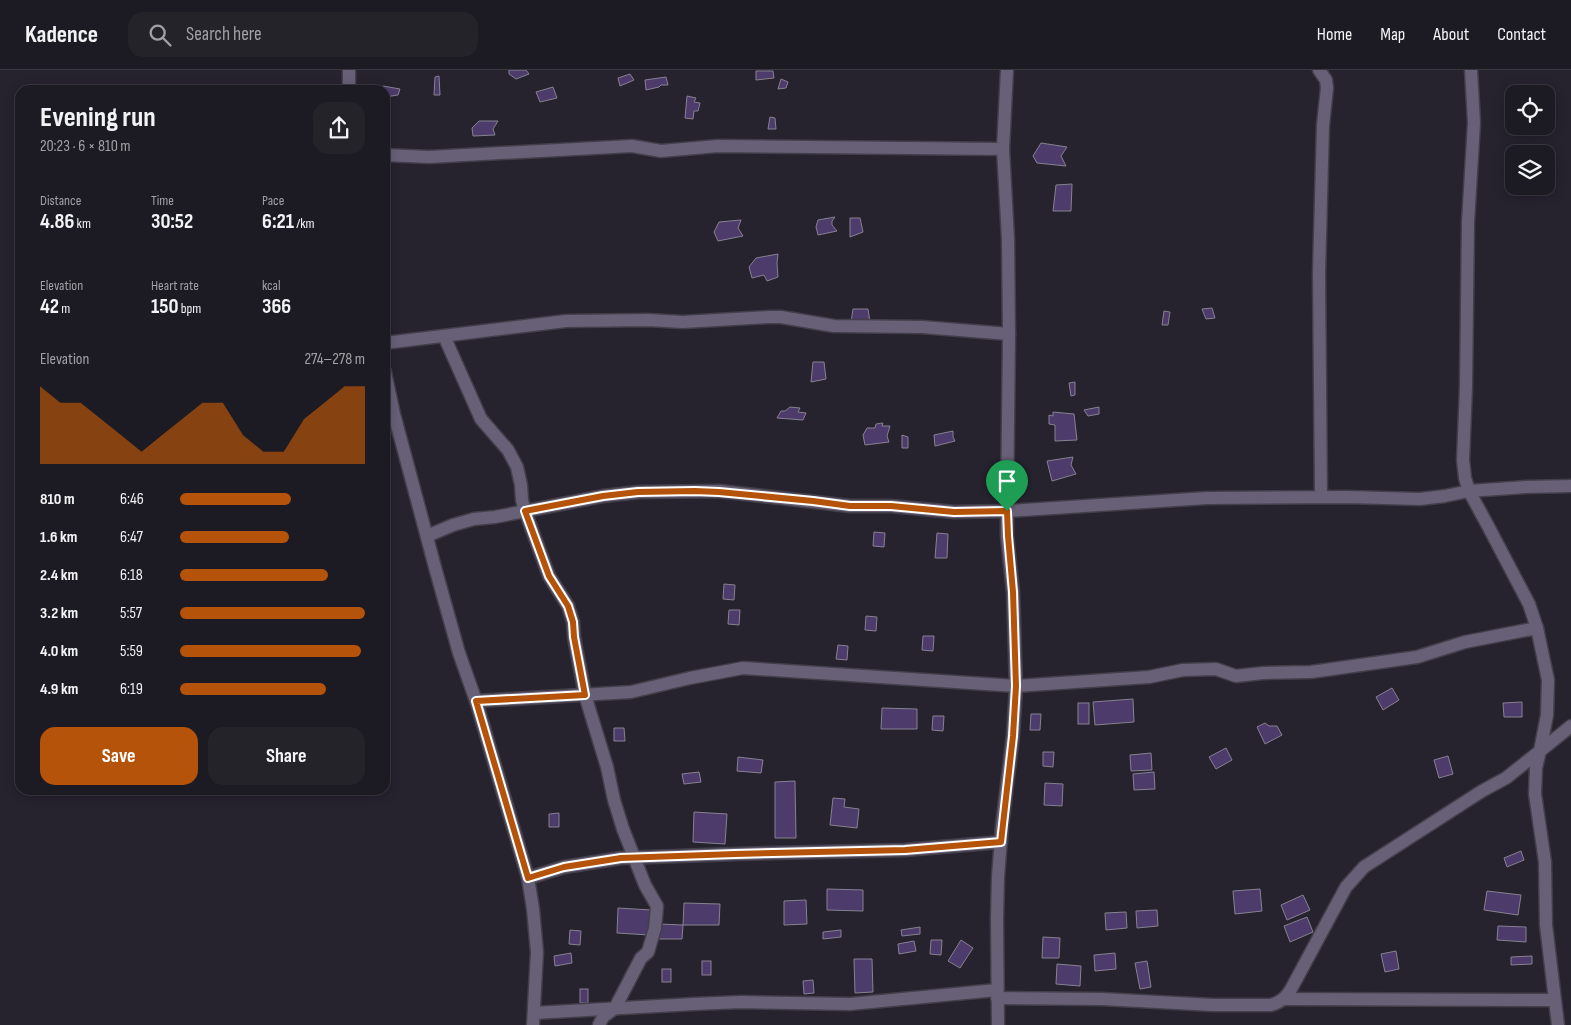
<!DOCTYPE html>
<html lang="en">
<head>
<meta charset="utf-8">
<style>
	:root { --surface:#1c1a22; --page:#25232a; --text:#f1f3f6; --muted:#a0a1a5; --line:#3a3840; --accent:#b45309 }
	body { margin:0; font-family:"Sofia Sans Condensed",sans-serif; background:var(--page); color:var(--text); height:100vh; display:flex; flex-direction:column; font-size:19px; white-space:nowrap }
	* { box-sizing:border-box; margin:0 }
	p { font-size:16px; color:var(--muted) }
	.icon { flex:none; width:28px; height:28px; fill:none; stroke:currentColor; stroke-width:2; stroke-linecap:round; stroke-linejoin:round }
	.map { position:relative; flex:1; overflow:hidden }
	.side { position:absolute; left:15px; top:15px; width:375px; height:710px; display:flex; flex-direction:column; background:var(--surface); border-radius:15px; box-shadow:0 2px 12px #0003,0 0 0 1px var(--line) }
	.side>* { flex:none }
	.buttons { position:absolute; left:1505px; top:15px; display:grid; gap:10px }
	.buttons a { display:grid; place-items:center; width:50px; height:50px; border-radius:10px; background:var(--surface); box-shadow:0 2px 12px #0003,0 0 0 1px var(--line); font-size:25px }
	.pin { position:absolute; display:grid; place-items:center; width:42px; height:42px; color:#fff; margin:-51px -21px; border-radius:50% 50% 50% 0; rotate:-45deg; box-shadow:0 0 5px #0007 }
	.pin .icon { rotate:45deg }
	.round { display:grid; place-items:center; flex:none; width:52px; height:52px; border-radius:15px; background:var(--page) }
	.headline { display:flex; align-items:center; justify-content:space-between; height:85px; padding:0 25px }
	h1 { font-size:28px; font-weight:700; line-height:38px }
	.figures { display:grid; grid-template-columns:repeat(3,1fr); gap:8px; height:85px; padding:5px 25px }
	.figures div { display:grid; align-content:center }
	.figures b { font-size:21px; font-weight:700 }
	.figures small { font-size:14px; font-weight:400 }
	.figures p { font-size:14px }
	.chart { height:140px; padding:10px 25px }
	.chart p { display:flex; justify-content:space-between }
	.chart svg { width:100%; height:90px; margin-top:5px; fill:var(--accent); opacity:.7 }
	.button { display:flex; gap:10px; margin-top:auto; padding:10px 25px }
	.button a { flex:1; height:58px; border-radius:15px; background:var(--accent); color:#fff; font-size:20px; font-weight:700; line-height:58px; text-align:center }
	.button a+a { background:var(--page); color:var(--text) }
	ul { padding:0 25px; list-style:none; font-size:16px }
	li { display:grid; grid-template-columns:80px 60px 1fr; align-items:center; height:38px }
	li i { height:12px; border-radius:6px; background:var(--accent) }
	header { display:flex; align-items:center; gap:30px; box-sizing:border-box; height:70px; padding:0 25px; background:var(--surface); border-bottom:1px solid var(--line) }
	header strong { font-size:24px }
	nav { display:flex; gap:28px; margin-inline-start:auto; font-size:18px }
	.search { width:350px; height:45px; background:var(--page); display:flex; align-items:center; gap:12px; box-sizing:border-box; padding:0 18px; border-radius:15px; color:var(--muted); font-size:19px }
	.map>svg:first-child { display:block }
	.building { fill:#4d3b6c; stroke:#868290 }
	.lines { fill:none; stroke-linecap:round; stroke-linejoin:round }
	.street-casing { stroke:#423e4a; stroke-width:15 }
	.street { stroke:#676077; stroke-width:12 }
	.route-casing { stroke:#fff; stroke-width:10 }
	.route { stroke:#b45309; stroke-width:6 }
</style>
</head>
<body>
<header>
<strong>Kadence</strong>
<div class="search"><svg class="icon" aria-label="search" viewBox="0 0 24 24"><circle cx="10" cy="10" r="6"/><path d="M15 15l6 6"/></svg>Search here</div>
<nav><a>Home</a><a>Map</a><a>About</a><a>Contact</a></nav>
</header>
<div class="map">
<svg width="1571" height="955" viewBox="0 0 1571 955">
	<rect width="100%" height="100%" fill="#26222e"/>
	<g class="building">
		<path d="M509 0H526L529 4 516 9 509 4Z"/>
		<path d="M756 1H773L774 8 756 10Z"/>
		<path d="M630 4 634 10 620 16 618 8Z"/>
		<path d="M439 6 440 25H434L435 7Z"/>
		<path d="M666 7 668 15H661L659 17 646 20 645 10Z"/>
		<path d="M781 9 788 12 786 18 778 19Z"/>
		<path d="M383 16 400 19 398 25 385 27V20H381Z"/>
		<path d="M553 17 557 28 540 32 536 22Z"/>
		<path d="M687 26 696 28 694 32 700 33 698 41H694L693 49 685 48Z"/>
		<path d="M770 47 775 48 776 59H768Z"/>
		<path d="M479 51H498L493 59 495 65 473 66 472 58Z"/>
		<path d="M1041 73 1067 77 1061 86 1066 96 1037 93 1033 86Z"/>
		<path d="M1072 114 1071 141H1053L1056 115Z"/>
		<path d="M835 147 832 151V155L837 161 818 165 816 157 818 150Z"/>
		<path d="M850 148H860L863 162 850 167Z"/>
		<path d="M741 150 738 158 743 166 718 171 714 162 719 152Z"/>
		<path d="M778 184 777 193 778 207 767 211 764 205 752 208 749 197 756 188Z"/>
		<path d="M1212 238 1215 248 1206 249 1202 239Z"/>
		<path d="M853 239H868L870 252H851Z"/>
		<path d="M1164 241 1170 242 1168 255H1162Z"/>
		<path d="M813 292H824L826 309 811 312Z"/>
		<path d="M1075 312V325L1071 326 1069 313Z"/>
		<path d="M790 337 800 338 798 342 806 343 803 350 777 348 781 341H785Z"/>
		<path d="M1099 337V344L1088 346 1084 340Z"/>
		<path d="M1053 342 1074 344 1077 370 1055 371V355L1049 354V345L1053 346Z"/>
		<path d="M883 353 882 356H890L887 366 889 372 865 375 863 365 867 358H875L876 354Z"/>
		<path d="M953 361V367L955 371 935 376 934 365Z"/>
		<path d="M902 365 908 367V378H902Z"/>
		<path d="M1073 387 1071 395 1076 404 1052 411 1047 391Z"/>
		<path d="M874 462 885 463 884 477 873 476Z"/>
		<path d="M937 463 948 464 947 488H935Z"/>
		<path d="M724 514 735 515 734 530 723 529Z"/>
		<path d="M729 540H740L739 555 728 554Z"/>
		<path d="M866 546 877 547 876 561 865 560Z"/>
		<path d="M923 566H934L933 581 922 580Z"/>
		<path d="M838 575 848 576 847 590 836 589Z"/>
		<path d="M1392 618 1399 630 1383 640 1376 627Z"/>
		<path d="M1133 629 1134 652 1095 655 1093 632Z"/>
		<path d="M1522 632V647H1504L1503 633Z"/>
		<rect x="1078" y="633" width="11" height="21"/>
		<path d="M882 638 917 639V659H881Z"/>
		<path d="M1031 644H1041L1040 660H1030Z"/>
		<path d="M933 646H944L943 661 932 660Z"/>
		<path d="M1265 653 1269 656H1277L1282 665 1265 674 1257 657Z"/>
		<path d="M614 658H624L625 671H614Z"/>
		<path d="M1226 678 1232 690 1216 699 1209 687Z"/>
		<path d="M1043 682H1054L1053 697 1043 696Z"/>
		<path d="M1151 683 1152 700 1131 701 1130 685Z"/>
		<path d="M1448 686 1453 704 1439 708 1434 690Z"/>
		<path d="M738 687 763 690 761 703 737 701Z"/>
		<path d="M699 702 701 712 684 714 682 704Z"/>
		<path d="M1154 702 1155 719 1134 720 1133 704Z"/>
		<path d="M795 711 796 768H775V712Z"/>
		<path d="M1045 713 1063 714 1062 736 1044 735Z"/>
		<path d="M833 728 845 729 844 737 859 739 857 758 830 755Z"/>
		<path d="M694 742 727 744 725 774 693 772Z"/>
		<path d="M559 743V757H549V744Z"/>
		<path d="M1521 781 1524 790 1507 797 1504 788Z"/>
		<path d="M827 819 863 820V841L827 840Z"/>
		<path d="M1260 819 1262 841 1235 844 1233 821Z"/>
		<path d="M1487 821 1521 825 1518 845 1484 840Z"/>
		<path d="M1303 825 1310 840 1287 850 1281 835Z"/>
		<path d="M806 830 807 854 784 855V831Z"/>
		<path d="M684 833 720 834 719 855H683Z"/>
		<path d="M618 838 651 840 649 865 617 863Z"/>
		<path d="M1157 840 1158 856 1137 858 1136 841Z"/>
		<path d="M1126 842 1127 858 1106 860 1105 843Z"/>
		<path d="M1307 847 1313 862 1290 872 1284 856Z"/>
		<path d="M659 854 683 855 682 869H659Z"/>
		<path d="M1498 856 1526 857V872L1497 870Z"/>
		<path d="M920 857V864L902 866 901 860Z"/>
		<path d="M570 860 581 861 580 875 569 874Z"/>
		<path d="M841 860V867L823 869V862Z"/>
		<path d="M1043 867 1060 868 1059 888H1042Z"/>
		<path d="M931 870H942L941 885 930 884Z"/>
		<path d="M961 870 973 878 960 898 948 891Z"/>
		<path d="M914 871 916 881 899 884 898 874Z"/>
		<path d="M1396 881 1399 899 1385 902 1381 884Z"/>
		<path d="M571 883 572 893 555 896 554 886Z"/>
		<path d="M1115 883 1116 899 1095 901 1094 885Z"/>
		<path d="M1532 886V894L1511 895V887Z"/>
		<path d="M854 889H872L873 922 855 923Z"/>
		<rect x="702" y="891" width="9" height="14"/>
		<path d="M1147 891 1151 917 1140 919 1135 893Z"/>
		<path d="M1057 894 1081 896 1080 916 1056 914Z"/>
		<rect x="662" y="899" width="9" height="13"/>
		<path d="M813 910 814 923 804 924 803 911Z"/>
		<rect x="580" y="919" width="8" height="14"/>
	</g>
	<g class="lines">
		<g class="street-casing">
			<g id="street">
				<path d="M1319 0 1326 10 1327 18 1323 55 1319 203 1321 427"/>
				<path d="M349 20V0"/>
				<path d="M385 85 429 87 632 76 661 81 718 76 1003 79"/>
				<path d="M444 266 481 349 508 380 517 397 521 415 522 430 525 441 549 506 568 536 573 552 574 567 585 625 607 697 614 730 623 759 645 815 657 836 655 858 648 882 641 888 615 938 603 947 599 955"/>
				<path d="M385 273 566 251 648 250 683 252 769 247H781L834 256 922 257 1009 264"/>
				<path d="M385 302 394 344 436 501 459 583 476 631 528 808 533 839 537 882 533 955"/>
				<path d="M427 466 453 455 474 449 495 447 603 426 639 422 719 421 850 436H891L954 442 1007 441 1207 428 1347 427 1420 429 1445 426 1469 421 1526 417 1571 416"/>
				<path d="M476 631 631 622 690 608 743 598 1016 616 1149 607 1183 600 1216 599 1236 606 1263 603 1311 602 1417 587 1465 572 1537 558"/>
				<path d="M528 808 564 797 621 788 735 784 905 780 1001 772"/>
				<path d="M997 928 1102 929 1213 935H1271C1281 932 1285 928 1290 921L1346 817 1364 797 1482 721 1506 708 1540 681 1547 645 1548 610 1537 558 1529 534 1488 456 1469 421 1465 408 1463 390 1466 317 1468 152 1474 53 1471 0"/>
				<path d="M1284 929 1554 930"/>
				<path d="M534 943 694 934 741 932 850 934 997 920"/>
				<path d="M998 955 997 849 998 807 1002 756 1013 665 1016 616 1013 522 1007 466V441L1009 264 1008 169 1003 79 1007 0"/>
				<path d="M1558 955 1546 855 1545 792 1535 724 1536 698 1540 681 1571 656"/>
			</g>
		</g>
		<use href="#street" class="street"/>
	</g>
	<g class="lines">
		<g class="route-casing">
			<path id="route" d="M695 421 719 422 813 431 850 436H891L954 442 1007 441 1008 466 1013 522 1016 616 1013 666 1001 772 905 780 735 784 621 788 564 797 528 808 476 631 585 625 574 567 573 552 568 536 549 506 525 441 603 426 638 422Z"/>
		</g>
		<use href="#route" class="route"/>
	</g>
</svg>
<div class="buttons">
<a><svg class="icon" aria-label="locate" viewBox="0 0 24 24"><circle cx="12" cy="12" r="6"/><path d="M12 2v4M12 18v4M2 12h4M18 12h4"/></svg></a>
<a><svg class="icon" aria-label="layers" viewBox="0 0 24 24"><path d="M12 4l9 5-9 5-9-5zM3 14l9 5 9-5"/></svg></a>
</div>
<div class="pin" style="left:1007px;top:441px;background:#1e9e55"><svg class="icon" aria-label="arrive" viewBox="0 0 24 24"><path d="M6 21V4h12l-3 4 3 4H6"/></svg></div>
<section class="side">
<div class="headline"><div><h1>Evening run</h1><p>20:23 · 6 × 810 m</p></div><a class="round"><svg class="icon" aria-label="share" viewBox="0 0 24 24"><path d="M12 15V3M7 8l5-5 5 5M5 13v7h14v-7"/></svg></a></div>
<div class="figures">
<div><p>Distance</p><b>4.86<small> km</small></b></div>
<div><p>Time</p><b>30:52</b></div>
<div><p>Pace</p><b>6:21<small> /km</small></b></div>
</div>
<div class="figures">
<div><p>Elevation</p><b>42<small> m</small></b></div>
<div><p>Heart rate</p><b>150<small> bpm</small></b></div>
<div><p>kcal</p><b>366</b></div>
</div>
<div class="chart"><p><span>Elevation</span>274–278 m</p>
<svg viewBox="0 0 160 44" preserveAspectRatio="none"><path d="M0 44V6L10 14L20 14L30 22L40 30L50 38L60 30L70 22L80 14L90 14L100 30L110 38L120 38L130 22L140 14L150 6L160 6V44z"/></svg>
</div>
<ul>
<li><b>810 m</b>6:46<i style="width:60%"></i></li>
<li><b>1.6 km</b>6:47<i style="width:59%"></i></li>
<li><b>2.4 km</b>6:18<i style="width:80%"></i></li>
<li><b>3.2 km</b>5:57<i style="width:100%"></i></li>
<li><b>4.0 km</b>5:59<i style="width:98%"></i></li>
<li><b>4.9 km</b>6:19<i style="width:79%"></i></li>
</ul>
<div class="button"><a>Save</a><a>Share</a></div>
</section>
</div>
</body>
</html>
